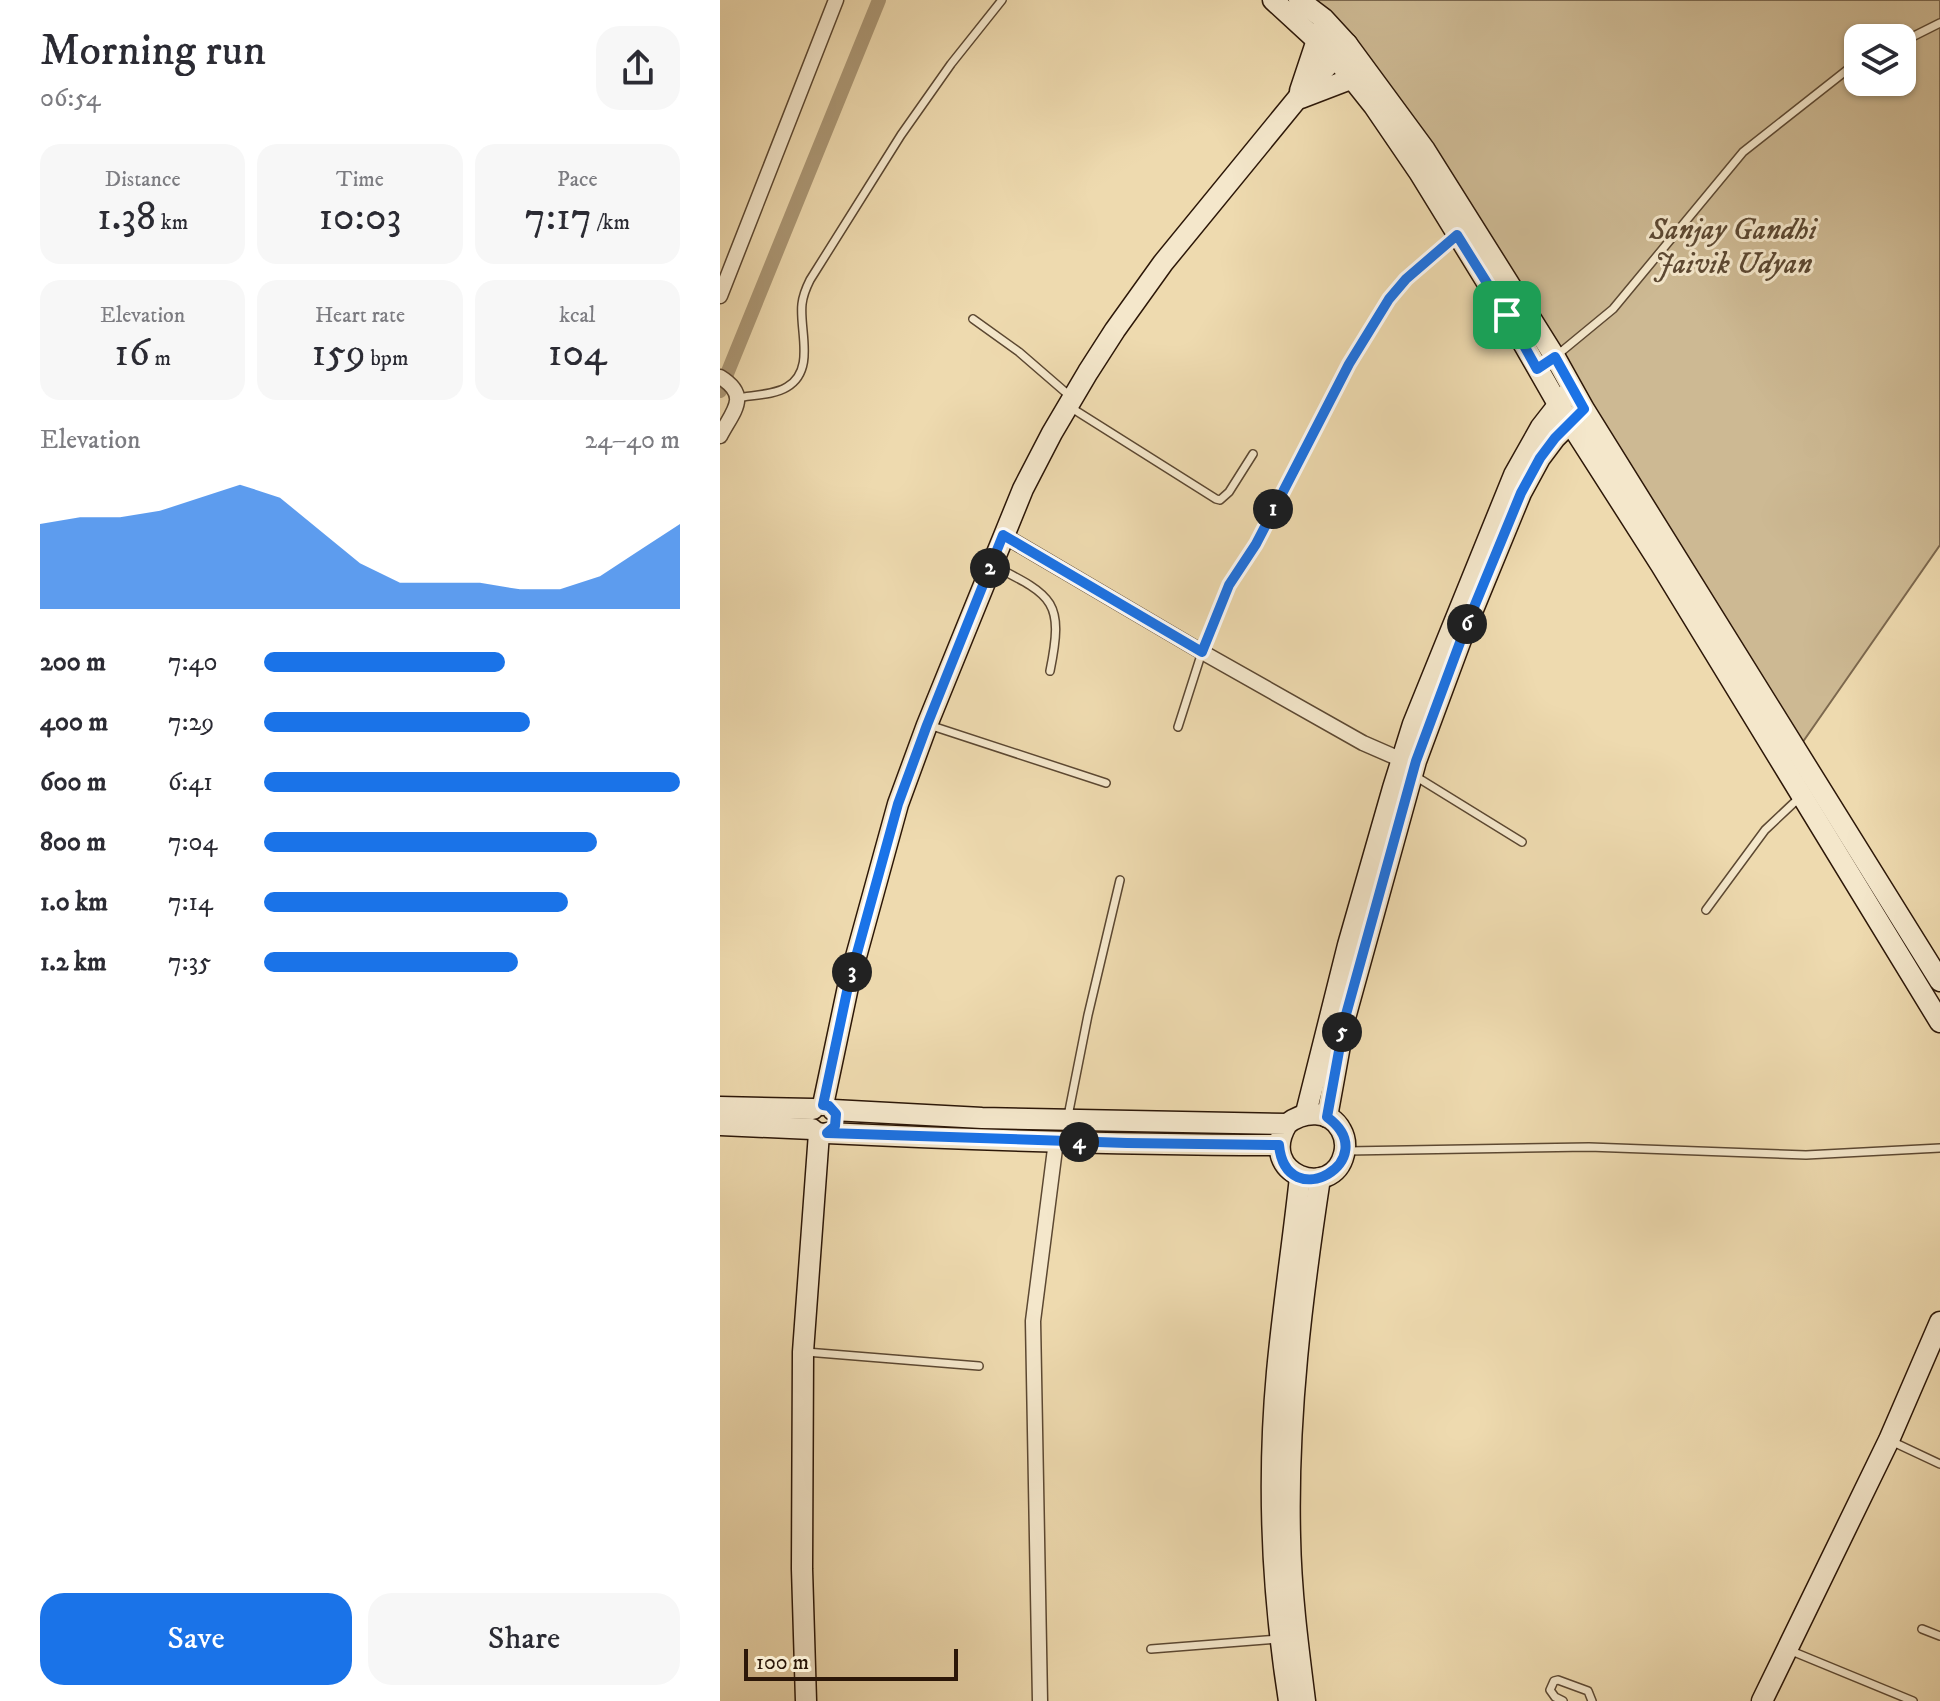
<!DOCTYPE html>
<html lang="en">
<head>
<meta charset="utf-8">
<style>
	:root { --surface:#fff; --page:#f7f7f7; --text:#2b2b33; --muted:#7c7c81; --accent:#1a73e8 }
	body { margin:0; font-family:"IM FELL DW Pica",serif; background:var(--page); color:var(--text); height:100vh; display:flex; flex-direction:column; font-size:30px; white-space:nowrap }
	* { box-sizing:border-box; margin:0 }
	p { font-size:26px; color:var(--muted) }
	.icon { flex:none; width:44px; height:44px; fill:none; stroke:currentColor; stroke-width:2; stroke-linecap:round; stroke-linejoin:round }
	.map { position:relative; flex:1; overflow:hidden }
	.details { display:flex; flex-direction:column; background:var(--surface); width:720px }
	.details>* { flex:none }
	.controls { position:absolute; left:1124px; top:24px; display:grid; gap:16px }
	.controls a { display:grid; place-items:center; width:72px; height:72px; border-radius:16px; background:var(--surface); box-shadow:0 2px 6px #0004; font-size:40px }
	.scale { position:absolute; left:24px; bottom:20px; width:214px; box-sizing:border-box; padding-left:8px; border:4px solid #2c1708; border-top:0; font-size:22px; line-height:28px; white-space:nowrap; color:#2c1708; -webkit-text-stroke:6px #f4e7cb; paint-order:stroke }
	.pin { position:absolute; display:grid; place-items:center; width:68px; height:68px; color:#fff; margin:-34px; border-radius:16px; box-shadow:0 4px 12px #0006 }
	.km { position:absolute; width:40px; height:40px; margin:-20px; border-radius:50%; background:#222; color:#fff; font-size:22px; line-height:40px; text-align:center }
	.round { display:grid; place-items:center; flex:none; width:84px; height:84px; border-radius:24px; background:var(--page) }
	.head { display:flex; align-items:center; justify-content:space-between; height:136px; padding:0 40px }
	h1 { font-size:44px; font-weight:600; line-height:60px }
	.figures { display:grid; grid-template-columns:repeat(3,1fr); gap:12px; height:136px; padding:8px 40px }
	.figures div { display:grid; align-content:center; border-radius:20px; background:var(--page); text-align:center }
	.figures b { font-size:40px; font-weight:600 }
	.figures small { font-size:22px; font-weight:400 }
	.figures p { font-size:22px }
	.chart { height:224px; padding:16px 40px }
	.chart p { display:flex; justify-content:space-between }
	.chart svg { width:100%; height:144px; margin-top:8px; fill:var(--accent); opacity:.7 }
	.primary-button { display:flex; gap:16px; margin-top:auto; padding:16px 40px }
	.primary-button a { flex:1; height:92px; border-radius:24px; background:var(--accent); color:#fff; font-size:32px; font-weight:600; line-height:92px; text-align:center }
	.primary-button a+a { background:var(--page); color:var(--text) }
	ul { padding:0 40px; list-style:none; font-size:26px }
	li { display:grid; grid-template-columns:128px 96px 1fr; align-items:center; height:60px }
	li i { height:20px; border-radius:10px; background:var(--accent) }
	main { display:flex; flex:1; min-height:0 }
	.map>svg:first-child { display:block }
	.green { fill:#cdb993; stroke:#7c684e; stroke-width:2; fill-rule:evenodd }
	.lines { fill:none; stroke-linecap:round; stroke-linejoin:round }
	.canal { stroke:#ac9876; stroke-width:14 }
	.lane-casing { stroke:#5c4832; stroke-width:10 }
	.street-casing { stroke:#5c4832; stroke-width:17 }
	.secondary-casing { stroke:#2c1708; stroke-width:23 }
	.lane { stroke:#f4e7cb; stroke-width:7 }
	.street { stroke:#f4e7cb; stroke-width:14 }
	.secondary { stroke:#f4e7cb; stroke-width:20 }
	.route-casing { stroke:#fff; stroke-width:16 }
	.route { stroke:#1a73e8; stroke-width:10 }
	.labels { text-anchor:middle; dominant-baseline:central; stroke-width:6; stroke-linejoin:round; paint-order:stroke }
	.park-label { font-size:30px; font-style:italic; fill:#5c4832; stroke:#f4e7cb }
</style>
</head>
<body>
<main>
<section class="details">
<div class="head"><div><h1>Morning run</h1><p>06:54</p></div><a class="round"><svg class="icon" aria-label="share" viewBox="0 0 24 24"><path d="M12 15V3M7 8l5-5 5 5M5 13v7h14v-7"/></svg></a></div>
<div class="figures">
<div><p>Distance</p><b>1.38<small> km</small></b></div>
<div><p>Time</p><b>10:03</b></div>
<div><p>Pace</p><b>7:17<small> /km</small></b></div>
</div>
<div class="figures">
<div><p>Elevation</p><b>16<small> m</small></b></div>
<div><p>Heart rate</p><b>159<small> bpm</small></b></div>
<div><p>kcal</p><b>104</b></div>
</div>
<div class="chart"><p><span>Elevation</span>24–40 m</p>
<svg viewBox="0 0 160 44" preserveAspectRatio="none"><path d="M0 44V18L10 16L20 16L30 14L40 10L50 6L60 10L70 20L80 30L90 36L100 36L110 36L120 38L130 38L140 34L150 26L160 18V44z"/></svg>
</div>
<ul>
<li><b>200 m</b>7:40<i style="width:58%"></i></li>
<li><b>400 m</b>7:29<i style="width:64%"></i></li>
<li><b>600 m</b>6:41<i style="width:100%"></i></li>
<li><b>800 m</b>7:04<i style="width:80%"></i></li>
<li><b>1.0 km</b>7:14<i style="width:73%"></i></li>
<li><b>1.2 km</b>7:35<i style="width:61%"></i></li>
</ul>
<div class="primary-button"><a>Save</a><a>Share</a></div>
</section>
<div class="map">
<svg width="1220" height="1701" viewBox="0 0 1220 1701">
	<rect width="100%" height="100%" fill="#eedaaf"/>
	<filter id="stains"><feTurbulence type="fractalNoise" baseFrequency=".0025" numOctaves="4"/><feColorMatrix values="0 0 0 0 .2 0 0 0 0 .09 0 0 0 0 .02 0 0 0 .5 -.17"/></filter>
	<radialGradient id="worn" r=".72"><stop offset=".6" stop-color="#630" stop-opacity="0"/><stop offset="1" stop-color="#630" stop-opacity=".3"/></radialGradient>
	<path class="green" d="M597 0H1220V545L1080 746 765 244ZM1138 38H1182V82H1138Z"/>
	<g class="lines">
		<path class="canal" d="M0 391 159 0"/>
		<g class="lane-casing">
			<g id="lane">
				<path d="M1182 42 1220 23"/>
				<path d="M253 319 299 352 351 397"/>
				<path d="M836 356 893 309 1023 152 1127 70 1138 65"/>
				<path d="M17 398C33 395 54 395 67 387 96 370 79 330 82 304 83 295 86 288 90 280L181 135 231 64 282 0"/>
				<path d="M350 407 496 499 500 500 509 492 533 454"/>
				<path d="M274 566C334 596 344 602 330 671"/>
				<path d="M209 725 386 783"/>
				<path d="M458 727 482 652 509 585 536 544 629 364 669 299 686 279 735 237"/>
				<path d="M695 776 802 842"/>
				<path d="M986 910 1045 830 1080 797"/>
				<path d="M348 1116 368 1015 400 880"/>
				<path d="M627 1151 869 1147 1086 1155 1220 1148"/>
				<path d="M86 1352 259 1366"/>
				<path d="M1171 1441 1220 1464"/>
				<path d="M1202 1629 1220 1636"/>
				<path d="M431 1649 557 1639"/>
				<path d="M1069 1650 1193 1701"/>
				<path d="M843 1701 835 1697 830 1690 834 1681 838 1680 868 1691 872 1701"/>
			</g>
		</g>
		<g class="street-casing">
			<g id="street">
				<path d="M0 296 116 0"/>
				<path d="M0 377C31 396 13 411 0 436"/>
				<path d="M283 535 482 652 643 743 682 760"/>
				<path d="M320 1701 313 1321 336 1141"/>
			</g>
		</g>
		<g class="secondary-casing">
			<g id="secondary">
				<path d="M553 0 615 57 654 106 699 172 787 315 838 404 941 565 1220 1022"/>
				<path d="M579 0 604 19 627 44 705 150 835 357 864 409 1220 981"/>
				<path d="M580 91 600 31"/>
				<path d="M581 98 641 75"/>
				<path d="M103 1105 129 982 178 804 207 725 303 489 332 433 368 372 395 330 443 263 577 99 627 44"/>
				<path d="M0 1107 93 1109"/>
				<path d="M113 1110 262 1118 567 1124C583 1111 610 1109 621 1130 625 1137 626 1146 624 1154 613 1201 536 1175 567 1124"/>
				<path d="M586 1113 628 945 673 788 693 724 794 475 821 427 846 395"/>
				<path d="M607 1117 625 1018 696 761 745 629 801 493 820 458 835 438 858 415"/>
				<path d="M0 1125 92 1129"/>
				<path d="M107 1133C258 1140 408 1145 559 1145"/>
				<path d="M86 1701 82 1569 83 1352 99 1133"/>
				<path d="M569 1701C552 1593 547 1481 557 1372 563 1307 573 1242 580 1177"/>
				<path d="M585 1701C578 1646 571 1592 570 1537 567 1417 582 1297 600 1178"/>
				<path d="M1042 1701 1169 1440 1220 1322"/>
			</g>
		</g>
		<use href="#lane" class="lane"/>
		<use href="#street" class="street"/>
		<use href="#secondary" class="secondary"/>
	</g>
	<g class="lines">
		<g class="route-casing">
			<path id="route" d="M737 235 787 315 817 369 835 357 864 409 835 438 820 458 801 493 745 629 696 761 625 1018 607 1117C666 1160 566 1217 559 1145L407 1143 107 1133 115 1126 116 1114 109 1106 103 1105 129 982 178 804 207 725 283 535 482 652 509 585 536 544 629 364 669 299 686 279Z"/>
		</g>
		<use href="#route" class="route"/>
	</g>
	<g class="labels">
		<g class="park-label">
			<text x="1013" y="230">Sanjay Gandhi<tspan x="1013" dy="34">Jaivik Udyan</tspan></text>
		</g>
	</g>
	<rect width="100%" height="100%" filter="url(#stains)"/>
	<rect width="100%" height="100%" fill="url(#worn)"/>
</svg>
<div class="controls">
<a><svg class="icon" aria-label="layers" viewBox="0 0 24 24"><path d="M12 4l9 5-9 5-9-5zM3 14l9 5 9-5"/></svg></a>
</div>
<div class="scale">100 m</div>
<div class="pin" style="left:787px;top:315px;background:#1e9e55"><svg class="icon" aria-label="arrive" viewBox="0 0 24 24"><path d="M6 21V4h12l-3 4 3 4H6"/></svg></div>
<b class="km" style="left:553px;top:509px">1</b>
<b class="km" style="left:270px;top:568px">2</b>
<b class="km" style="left:132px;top:972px">3</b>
<b class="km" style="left:359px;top:1142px">4</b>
<b class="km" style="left:622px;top:1032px">5</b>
<b class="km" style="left:747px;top:624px">6</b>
</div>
</main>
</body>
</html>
